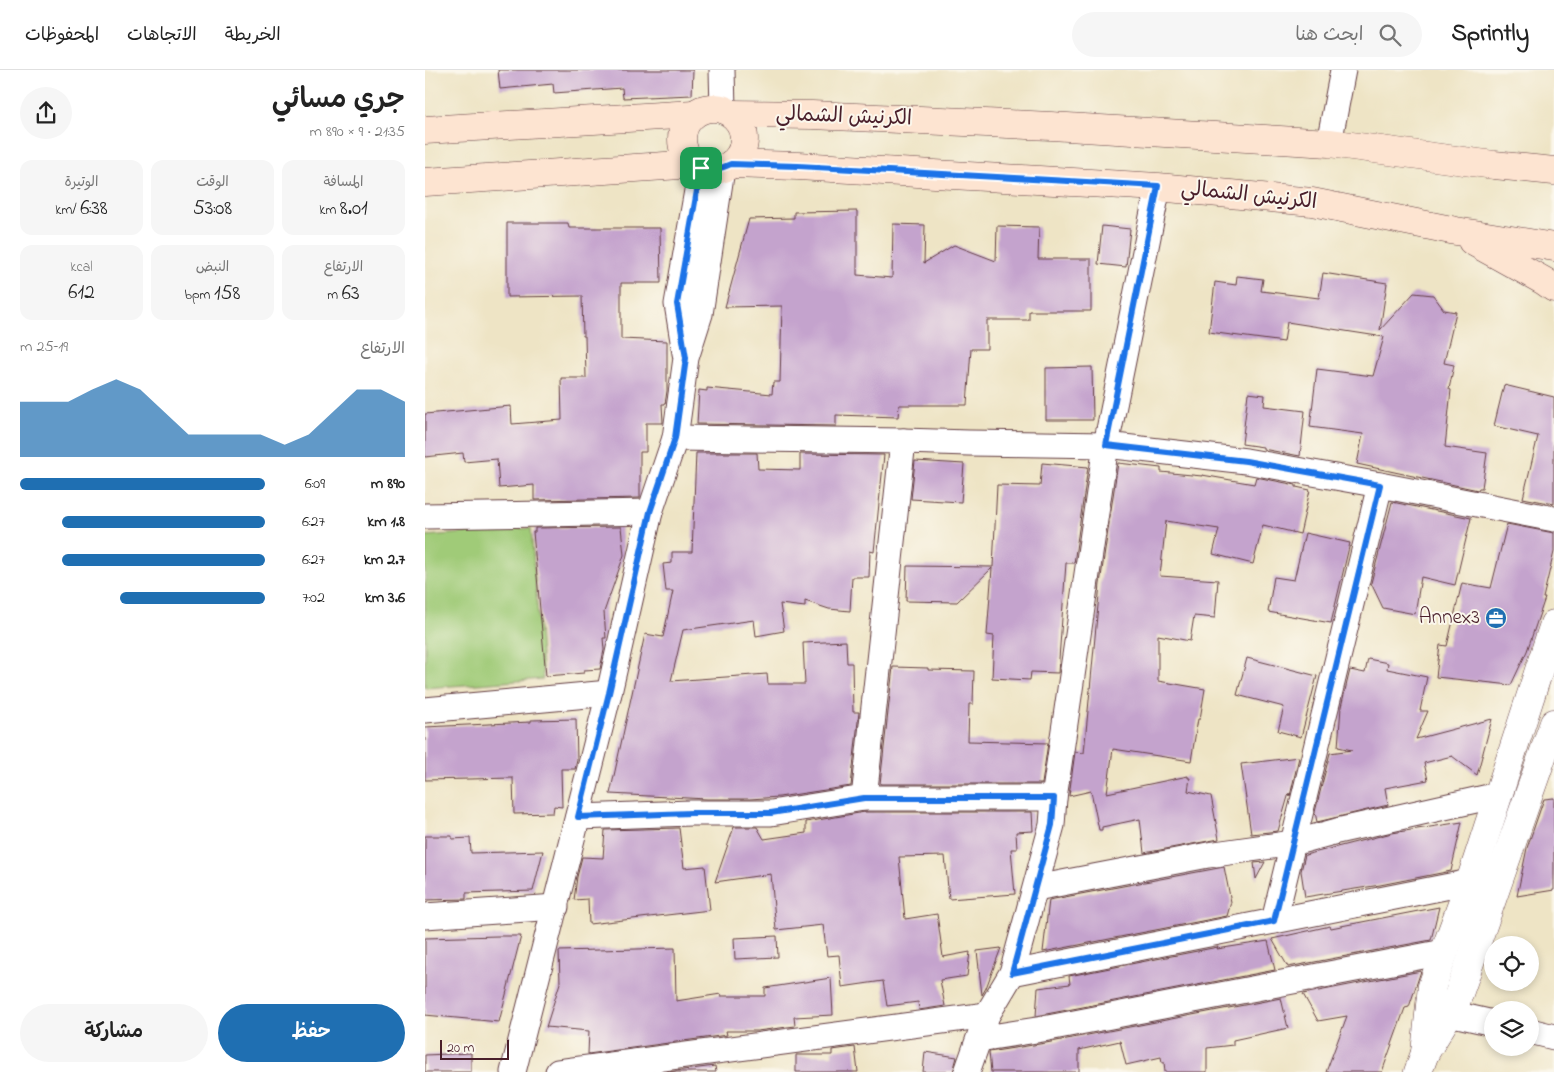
<!DOCTYPE html>
<html lang="ar">
<head>
<meta charset="utf-8">
<style>
	:root { --surface:#fff; --page:#f6f6f6; --text:#222; --muted:#767676; --line:#e0e0e0; --accent:#1f6fb2 }
	body { margin:0; font-family:"Indie Flower","Playpen Sans Arabic",sans-serif; background:var(--page); color:var(--text); direction:rtl; height:100vh; display:flex; flex-direction:column; font-size:19px; white-space:nowrap }
	* { box-sizing:border-box; margin:0 }
	p { font-size:16px; color:var(--muted) }
	.icon { flex:none; width:28px; height:28px; fill:none; stroke:currentColor; stroke-width:2; stroke-linecap:round; stroke-linejoin:round }
	.map { position:relative; flex:1; overflow:hidden; direction:ltr }
	.side { display:flex; flex-direction:column; background:var(--surface); width:425px }
	.side>* { flex:none }
	.tools { position:absolute; left:1059px; top:866px; display:grid; gap:10px }
	.tools a { display:grid; place-items:center; width:55px; height:55px; border-radius:50%; background:var(--surface); box-shadow:0 2px 8px #0003; font-size:25px }
	.scale { position:absolute; left:15px; bottom:12px; width:69px; box-sizing:border-box; padding-left:5px; border:2px solid #4a1f2b; border-top:0; font-size:14px; line-height:18px; white-space:nowrap; color:#4a1f2b; -webkit-text-stroke:4px #fbf7ec; paint-order:stroke }
	.pin { position:absolute; display:grid; place-items:center; width:42px; height:42px; color:#fff; margin:-21px; border-radius:10px; box-shadow:0 2px 8px #0006 }
	.round { display:grid; place-items:center; flex:none; width:52px; height:52px; border-radius:26px; background:var(--page) }
	.summary { display:flex; align-items:center; justify-content:space-between; height:85px; padding:0 20px }
	h1 { font-size:28px; font-weight:600; line-height:38px }
	.figures { display:grid; grid-template-columns:repeat(3,1fr); gap:8px; height:85px; padding:5px 20px }
	.figures div { display:grid; align-content:center; border-radius:12px; background:var(--page); text-align:center }
	.figures b { font-size:21px; font-weight:600 }
	.figures small { font-size:14px; font-weight:400 }
	.figures p { font-size:14px }
	.chart { height:140px; padding:10px 20px }
	.chart p { display:flex; justify-content:space-between }
	.chart svg { width:100%; height:90px; margin-top:5px; fill:var(--accent); opacity:.7 }
	.button { display:flex; gap:10px; margin-top:auto; padding:10px 20px }
	.button a { flex:1; height:58px; border-radius:30px; background:var(--accent); color:#fff; font-size:20px; font-weight:600; line-height:58px; text-align:center }
	.button a+a { background:var(--page); color:var(--text) }
	ul { padding:0 20px; list-style:none; font-size:16px }
	li { display:grid; grid-template-columns:80px 60px 1fr; align-items:center; height:38px }
	li i { height:12px; border-radius:6px; background:var(--accent) }
	header { display:flex; align-items:center; gap:30px; box-sizing:border-box; height:70px; padding:0 25px; background:var(--surface); border-bottom:1px solid var(--line) }
	header strong { font-size:24px }
	nav { display:flex; gap:28px; margin-inline-start:auto; font-size:18px }
	.search { width:350px; height:45px; background:var(--page); display:flex; align-items:center; gap:12px; box-sizing:border-box; padding:0 18px; border-radius:28px; color:var(--muted); font-size:19px }
	main { display:flex; flex:1; min-height:0 }
	.map>svg:first-child { display:block }
	.green { fill:#a0cb78; stroke:#757552 }
	.building { fill:#c4a3cd }
	.lines { fill:none; stroke-linecap:round; stroke-linejoin:round }
	.minor-casing { stroke:#633d42; stroke-width:27 }
	.tertiary-casing { stroke:#633d42; stroke-width:29 }
	.secondary-casing { stroke:#633d42; stroke-width:29 }
	.minor { stroke:#fff; stroke-width:25 }
	.tertiary { stroke:#fff; stroke-width:28 }
	.secondary { stroke:#fde4d1; stroke-width:28 }
	.route-casing { stroke:#fff; stroke-width:10 }
	.route { stroke:#1a73e8; stroke-width:6 }
	.labels { text-anchor:middle; dominant-baseline:central; stroke-width:4; stroke-linejoin:round; paint-order:stroke }
	.street-label { font-size:21px; fill:#4a1f2b; stroke:#fbf7ec }
	.poi-label { font-size:21px; fill:#4a1f2b; stroke:#fbf7ec; text-anchor:end }
</style>
</head>
<body>
<header>
<strong>Sprintly</strong>
<div class="search"><svg class="icon" aria-label="search" viewBox="0 0 24 24"><circle cx="10" cy="10" r="6"/><path d="M15 15l6 6"/></svg>ابحث هنا</div>
<nav><a>الخريطة</a><a>الاتجاهات</a><a>المحفوظات</a></nav>
</header>
<main>
<div class="map">
<svg width="1129" height="1002" viewBox="0 0 1129 1002">
	<rect width="100%" height="100%" fill="#fbf7ec"/>
	<filter id="ink" filterUnits="userSpaceOnUse"><feTurbulence type="fractalNoise" baseFrequency=".02" numOctaves="2"/><feDisplacementMap in="SourceGraphic" scale="10" xChannelSelector="R" yChannelSelector="G"/><feConvolveMatrix kernelMatrix="1 2 1 2 8 2 1 2 1" color-interpolation-filters="sRGB"/></filter>
	<filter id="wash" filterUnits="userSpaceOnUse"><feTurbulence type="fractalNoise" baseFrequency=".0096" numOctaves="4" result="noise"/><feDisplacementMap in="SourceGraphic" scale="20" xChannelSelector="R" yChannelSelector="G"/><feGaussianBlur stdDeviation="1.12" result="paint"/><feColorMatrix in="noise" values="0 0 0 0 0 0 0 0 0 0 0 0 0 0 0 0 0 1.4 0 .05"/><feComposite in="paint" operator="in"/></filter>
	<g filter="url(#wash)">
		<rect width="100%" height="100%" fill="#eee4c5"/>
		<path class="green" d="M106 458 118 609 0 618V466Z"/>
		<g id="blocks">
			<g class="building">
				<path d="M73 0H268L267 25 198 28 197 18 129 23 128 14 75 19Z"/>
				<path d="M432 141V205L467 208 468 154 500 155 499 193 529 175 571 191 572 156 614 157 613 189H666V241H604V250H562V279H546L542 335H474L473 347 411 345V356L272 354 274 320 282 321V318L347 324 348 312H355L357 236 300 237 324 149 369 148V142Z"/>
				<path d="M82 153H143L144 158H235L236 213H196V269L242 271V321L240 334H237L238 353H221V382H215V428L109 430V415L74 418 72 389 39 392 38 383 0 387V344L86 336 87 354 137 350 136 308H161L160 266H158L157 226 82 227Z"/>
				<path d="M677 156 705 159 701 197 673 194Z"/>
				<path d="M898 203 962 213 955 260 989 223 1008 225 1019 240 1031 242 1019 293 1029 295 1024 319 1026 320 1020 377 1062 383 1057 418H1054L1053 420 932 394 938 364 885 357 892 299 948 306 959 267 862 252 859 272 784 262 790 212 811 215 812 206 838 209 836 221 894 228Z"/>
				<path d="M667 297 668 350H621V298Z"/>
				<path d="M1079 315 1129 327V434L1098 428 1113 366 1069 356Z"/>
				<path d="M823 323 840 325 839 336 880 341 875 386 838 379V377L817 374Z"/>
				<path d="M271 383H332L333 399 375 400V384L459 385 449 482 445 481 444 507H427L425 541 404 539 380 531V537L355 534 359 561 331 566 329 550 258 560 246 611 342 604 343 614H380L378 573 421 571 422 593H427L428 642H434L426 716 354 727 325 729H282L185 724 220 564 238 567 248 521H241L238 494 247 493V482H267Z"/>
				<path d="M490 391 539 394 536 432 486 429Z"/>
				<path d="M617 393 663 397 649 493H641L633 603 606 602 605 610 567 608 569 566 562 565 567 498 532 532 481 531 482 496 568 497 572 415 615 416Z"/>
				<path d="M693 393 736 398V402L777 406V405L829 414 831 407 871 415V417L885 420 875 464 838 455 828 494 788 484 794 459 741 451 735 506 793 510 790 548 769 546 765 571 733 565V611L780 619 775 649H773L766 691 688 679 682 723 763 706V708H765L763 721 786 726 794 769 719 783 715 749 677 757V760H674L666 721 644 726 650 682 659 683 675 514Z"/>
				<path d="M967 432 1046 448 1030 515 996 507 990 544 958 538 946 513Z"/>
				<path d="M1082 454 1129 463V482L1118 528H1120L1102 581 1086 615 1011 607 1015 575 1022 576 1037 513 1066 518Z"/>
				<path d="M196 457 199 485 179 542 181 568H178L179 580 175 599 159 600V603L121 606 108 462H110V458Z"/>
				<path d="M880 463 925 473 906 553 843 542 849 507 869 510Z"/>
				<path d="M822 588 892 606 876 667 853 661 859 637 812 625Z"/>
				<path d="M943 589 963 593 962 599 1002 607 995 641H1003L991 669 1067 649 1052 705 1027 686 999 693 1003 710 960 718 963 735 892 752 890 742 905 683 927 680 913 677 916 637 925 600 940 603Z"/>
				<path d="M468 597 503 598V600L549 601 548 634H544L543 671 623 673 617 714H455Z"/>
				<path d="M151 649 152 690 150 699H136L137 737 129 736 128 743 89 744 88 708 0 710V657L85 653 106 652V650Z"/>
				<path d="M874 687 865 726 864 723 853 761 826 764 816 694Z"/>
				<path d="M1129 728V820L1092 826 1102 778 1119 729Z"/>
				<path d="M440 742H607L608 761 591 762 592 779H586L590 824 524 829 520 786 474 787 480 849 512 844 518 887 545 882 542 906 515 910 520 936 494 940 493 932 462 936 458 911 417 917 414 885 402 886 398 855 351 860 346 804 290 812 309 757H332L339 769 381 763V752Z"/>
				<path d="M1037 752 1026 801 955 815 880 827 876 801 880 785 967 763Z"/>
				<path d="M254 758 259 798 280 796 285 840 164 854 163 829 149 830 152 807 157 787 178 788 180 760Z"/>
				<path d="M0 766H27V769L45 768 46 783 118 781 108 821 41 823V829L0 830Z"/>
				<path d="M840 792 831 809 829 793Z"/>
				<path d="M799 797 806 832 802 846 618 882 624 830Z"/>
				<path d="M1014 837 1006 870 863 897 847 869 905 856 906 858Z"/>
				<path d="M73 866H96L74 952 0 945V868Z"/>
				<path d="M352 866 353 887 310 889 309 868Z"/>
				<path d="M843 871 850 900 611 946 613 918 645 914 644 906 793 877 792 879Z"/>
				<path d="M250 878 251 931 296 924V926H340V918L406 908 408 945 369 947 370 956 332 961H301L302 965 163 984 164 961 121 957 135 913 134 881Z"/>
				<path d="M576 878 561 918 557 925 552 881Z"/>
				<path d="M996 901 984 937 980 938 957 1002H901L922 946 893 951 878 924Z"/>
				<path d="M856 928 863 958 808 970V975L782 978V1002H740L739 992H737L736 987 701 995 695 971 654 980V1002H566L564 982 621 973Z"/>
				<path d="M430 977 433 1002H371V985H407V980Z"/>
				<path d="M500 982 532 987 528 1002H498Z"/>
				<path d="M46 983V1002H0V985Z"/>
				<path d="M290 996 291 1002H242Z"/>
			</g>
		</g>
	</g>
	<g filter="url(#ink)">
		<use href="#blocks" fill-opacity="0" stroke="#633d42" stroke-width="1"/>
		<g class="lines">
			<g class="minor-casing">
				<g id="minor">
					<path d="M297 0 298 39"/>
					<path d="M904 73 918 0"/>
					<path d="M260 283 252 234 276 98"/>
					<path d="M250 368 478 371 544 373 681 375 821 391 955 415 1129 449"/>
					<path d="M0 446 225 442"/>
					<path d="M0 640 184 623"/>
					<path d="M439 728 478 371"/>
					<path d="M153 747 266 743H346L439 728H629"/>
					<path d="M611 818 783 785 868 773 912 761 1073 725"/>
					<path d="M0 846 131 837"/>
					<path d="M849 851 955 415"/>
					<path d="M587 903 1045 812"/>
					<path d="M1024 943 1068 953"/>
					<path d="M1105 961 1129 967"/>
					<path d="M554 969 618 959 1019 882"/>
					<path d="M88 1002 184 623 225 442 250 368 261 288 275 244 297 99"/>
					<path d="M133 1002 562 945"/>
					<path d="M542 1002 562 945 587 903 627 755 629 728 681 375 733 117"/>
				</g>
			</g>
			<g class="tertiary-casing">
				<g id="tertiary">
					<path d="M1000 983 1007 916 1045 812 1129 554"/>
					<path d="M993 1002 1000 983 1031 932 1129 653"/>
				</g>
			</g>
			<g class="secondary-casing">
				<g id="secondary">
					<circle cx="288" cy="69" r="31"/>
					<path d="M307 44 387 45 626 56 904 73 1069 95 1129 101"/>
					<path d="M0 60 269 44"/>
					<path d="M306 94 373 96 733 117 887 132 1031 161 1129 177"/>
					<path d="M0 112 270 94"/>
					<path d="M1047 171 1119 211 1129 218"/>
				</g>
			</g>
			<use href="#minor" class="minor"/>
			<use href="#tertiary" class="tertiary"/>
			<use href="#secondary" class="secondary"/>
		</g>
	</g>
	<g class="lines" filter="url(#ink)">
		<g class="route-casing">
			<path id="route" d="M306 94 373 96 733 116 681 375 821 391 955 415 849 851 587 903 627 755 629 728H439L346 743H266L153 747 184 623 225 442 250 368 261 288 252 234 276 98C288 100 295 99 306 94Z"/>
		</g>
		<use href="#route" class="route"/>
	</g>
	<defs>
		<g id="office-disc" transform="scale(1.125)"><circle r="9.5" fill="#1f6fb2" stroke="#fbf7ec"/><path d="M-6-3h4V-5.5h4V-3h4V5H-6ZM-1-4.5V-3h2v-1.5ZM-6 0V1H6V0Z" fill="#fff"/></g>
	</defs>
	<g fill-rule="evenodd">
		<use href="#office-disc" x="1071" y="548"/>
	</g>
	<g class="labels">
		<g class="street-label">
			<text transform="translate(419 47) rotate(2)">الكرنيش الشمالي</text>
			<text transform="translate(824 126) rotate(6)">الكرنيش الشمالي</text>
		</g>
		<g class="poi-label">
			<text x="1055" y="548">Annex3</text>
		</g>
	</g>
</svg>
<div class="tools">
<a><svg class="icon" aria-label="locate" viewBox="0 0 24 24"><circle cx="12" cy="12" r="6"/><path d="M12 2v4M12 18v4M2 12h4M18 12h4"/></svg></a>
<a><svg class="icon" aria-label="layers" viewBox="0 0 24 24"><path d="M12 4l9 5-9 5-9-5zM3 14l9 5 9-5"/></svg></a>
</div>
<div class="scale">20 m</div>
<div class="pin" style="left:276px;top:98px;background:#1e9e55"><svg class="icon" aria-label="arrive" viewBox="0 0 24 24"><path d="M6 21V4h12l-3 4 3 4H6"/></svg></div>
</div>
<section class="side">
<div class="summary"><div><h1>جري مسائي</h1><p>21:35 · 9 × 890 m</p></div><a class="round"><svg class="icon" aria-label="share" viewBox="0 0 24 24"><path d="M12 15V3M7 8l5-5 5 5M5 13v7h14v-7"/></svg></a></div>
<div class="figures">
<div><p>المسافة</p><b>8.01<small> km</small></b></div>
<div><p>الوقت</p><b>53:08</b></div>
<div><p>الوتيرة</p><b>6:38<small> /km</small></b></div>
</div>
<div class="figures">
<div><p>الارتفاع</p><b>63<small> m</small></b></div>
<div><p>النبض</p><b>158<small> bpm</small></b></div>
<div><p>kcal</p><b>612</b></div>
</div>
<div class="chart"><p><span>الارتفاع</span>19–25 m</p>
<svg viewBox="0 0 160 44" preserveAspectRatio="none"><path d="M0 44V17L10 17L20 17L30 11L40 6L50 11L60 22L70 33L80 33L90 33L100 33L110 38L120 33L130 22L140 11L150 11L160 17V44z"/></svg>
</div>
<ul>
<li><b>890 m</b>6:09<i style="width:100%"></i></li>
<li><b>1.8 km</b>6:27<i style="width:83%"></i></li>
<li><b>2.7 km</b>6:27<i style="width:83%"></i></li>
<li><b>3.6 km</b>7:02<i style="width:59%"></i></li>
</ul>
<div class="button"><a>حفظ</a><a>مشاركة</a></div>
</section>
</main>
</body>
</html>
